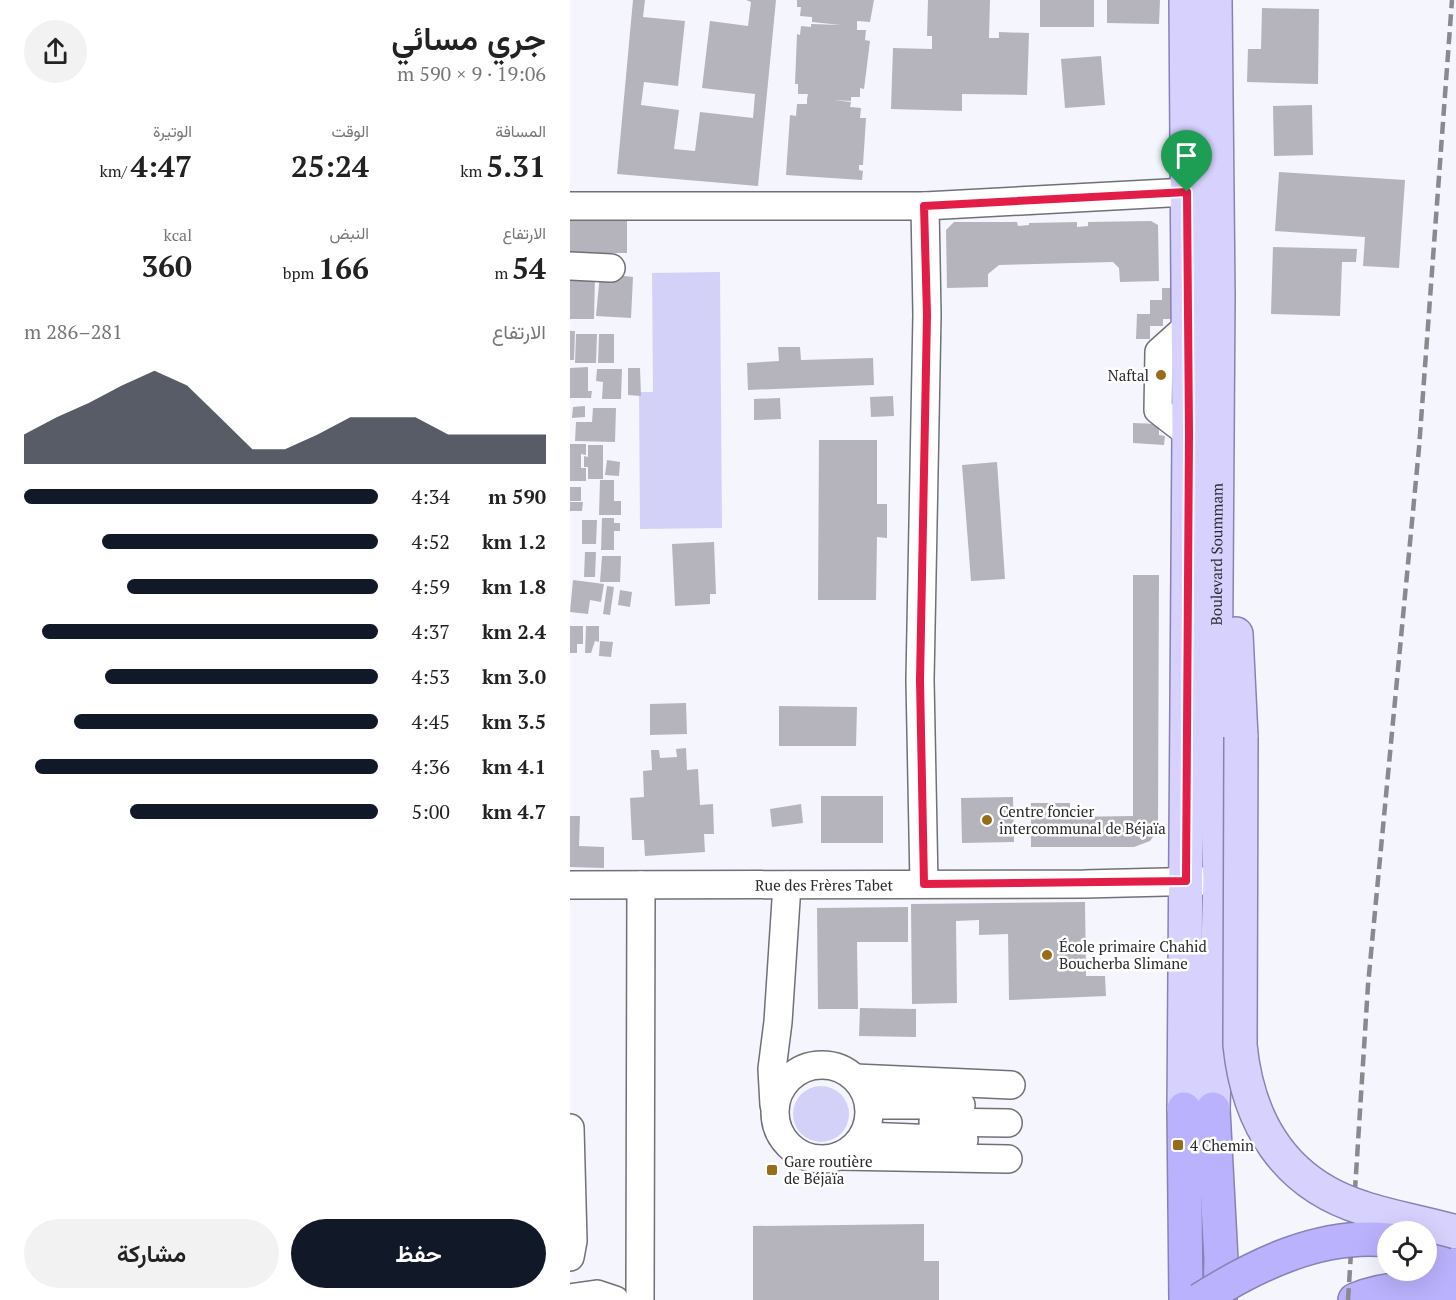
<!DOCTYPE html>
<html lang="ar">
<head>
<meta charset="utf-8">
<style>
	:root { --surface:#fff; --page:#f2f2f2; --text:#222; --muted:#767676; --accent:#111827 }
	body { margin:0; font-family:"PT Serif",Vazirmatn,serif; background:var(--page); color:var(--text); direction:rtl; height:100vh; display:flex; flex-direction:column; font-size:22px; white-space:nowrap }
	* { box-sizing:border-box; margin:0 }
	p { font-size:20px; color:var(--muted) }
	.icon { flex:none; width:33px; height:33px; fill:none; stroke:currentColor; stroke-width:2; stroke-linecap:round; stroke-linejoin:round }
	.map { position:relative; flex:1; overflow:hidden; direction:ltr }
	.drawer { display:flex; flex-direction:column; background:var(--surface); width:570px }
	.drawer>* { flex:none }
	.tools { position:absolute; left:807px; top:1221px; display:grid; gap:12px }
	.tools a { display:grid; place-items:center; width:60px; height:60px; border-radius:50%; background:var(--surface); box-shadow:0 6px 24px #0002; font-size:30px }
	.pin { position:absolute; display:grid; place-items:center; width:51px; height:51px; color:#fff; margin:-62px -26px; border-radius:50% 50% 50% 0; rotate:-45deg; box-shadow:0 0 6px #0007 }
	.pin .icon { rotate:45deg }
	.round { display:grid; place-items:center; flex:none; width:63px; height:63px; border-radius:32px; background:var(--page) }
	.headline { display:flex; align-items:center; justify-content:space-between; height:102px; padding:0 24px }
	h1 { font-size:33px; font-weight:600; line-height:45px }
	.stats { display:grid; grid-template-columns:repeat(3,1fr); gap:9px; height:102px; padding:6px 24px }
	.stats div { display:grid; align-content:center }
	.stats b { font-size:30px; font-weight:600 }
	.stats small { font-size:16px; font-weight:400 }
	.stats p { font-size:16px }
	.chart { height:168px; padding:12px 24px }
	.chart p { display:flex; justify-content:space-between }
	.chart svg { width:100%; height:108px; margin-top:6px; fill:var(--accent); opacity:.7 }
	.cta { display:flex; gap:12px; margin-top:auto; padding:12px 24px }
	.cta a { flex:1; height:69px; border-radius:36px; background:var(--accent); color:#fff; font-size:24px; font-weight:600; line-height:69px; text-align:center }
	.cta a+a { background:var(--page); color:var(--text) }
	ul { padding:0 24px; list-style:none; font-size:20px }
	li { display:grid; grid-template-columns:96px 72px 1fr; align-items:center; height:45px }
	li i { height:15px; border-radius:8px; background:var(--accent) }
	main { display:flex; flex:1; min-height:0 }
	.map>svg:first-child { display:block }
	.green { fill:#d4d1f9 }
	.building { fill:#b5b4bc }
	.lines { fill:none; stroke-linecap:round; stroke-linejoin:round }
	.minor-casing { stroke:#707077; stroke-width:30 }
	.major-casing { stroke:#8882b4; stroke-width:36 }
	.highway-casing { stroke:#8882b4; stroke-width:36 }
	.minor { stroke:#fff; stroke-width:27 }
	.major { stroke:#d6d1fd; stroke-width:33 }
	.highway { stroke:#bab2fc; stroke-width:33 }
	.rail { stroke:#89898e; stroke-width:4.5; stroke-dasharray:12 6; stroke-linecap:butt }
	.major-bridge-casing { stroke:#8882b4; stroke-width:36; stroke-linecap:butt }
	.highway-bridge-casing { stroke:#8882b4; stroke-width:36; stroke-linecap:butt }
	.major-bridge { stroke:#d6d1fd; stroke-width:33 }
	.highway-bridge { stroke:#bab2fc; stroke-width:33 }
	.route-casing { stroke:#fff; stroke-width:12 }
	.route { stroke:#e11d48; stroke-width:8 }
	.poi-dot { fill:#976d19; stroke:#fff; stroke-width:2 }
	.labels { text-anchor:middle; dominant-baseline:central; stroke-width:5; stroke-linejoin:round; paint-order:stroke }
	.poi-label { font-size:15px; fill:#2a2a2d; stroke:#fff; text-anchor:start }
	.street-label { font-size:15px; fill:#2a2a2d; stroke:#fff }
</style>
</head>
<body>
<main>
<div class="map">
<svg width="886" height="1300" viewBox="0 0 886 1300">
	<rect width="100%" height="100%" fill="#f5f5fd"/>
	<g class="green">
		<path d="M150 272 152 528 70 529 69 392H83L82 273Z"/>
		<circle cx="251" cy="1114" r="28"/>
	</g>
	<g class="building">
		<path d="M63 0H75L73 17 115 21 108 86 74 82 71 105 109 110 104 149 125 151 130 112 183 118 185 94 132 88 140 21 178 26 181 2 176 0H206L188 186 47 174Z"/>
		<path d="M227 0H304L300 22 287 21V30H296L295 40 300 41 294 89 290 88V97H281V101L263 100 281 102 280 107 291 108 290 118H296L293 165H289V170L293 171 292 180 216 175 220 115 226 116 227 104H237V99L238 94H228V84H225L227 34 230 35 231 26 241 27V24L271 25 242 22V17L230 16 231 7H227Z"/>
		<path d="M358 0H420L419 38H429V32L459 33 457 95 392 94V111L321 109 323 48 362 49V36H357Z"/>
		<rect x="470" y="0" width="54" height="27"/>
		<path d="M537 0H590L589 24 537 23Z"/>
		<path d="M692 8 749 9 748 84 677 82 678 49H691Z"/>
		<path d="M531 56 535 105 495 108 491 59Z"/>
		<path d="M742 105 743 155 704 156 703 106Z"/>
		<path d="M709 172 835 180 829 268 793 266 795 237 705 231Z"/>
		<rect x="0" y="214" width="57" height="39"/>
		<path d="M581 221 588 225 589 281 550 282 549 268 543 262 429 265 418 274V287L377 288 376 230 384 222H447L448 226 459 225V223L507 222V227L518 226V222Z"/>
		<path d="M703 247 787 249 786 262H772L770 316 701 314Z"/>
		<path d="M30 273 63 277 61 318 26 316Z"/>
		<path d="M0 275 25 276 24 319H0Z"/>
		<path d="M592 288H605V319H593V326H580V339H566L567 314H580V300H592Z"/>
		<path d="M0 331H5L4 360H0Z"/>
		<path d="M6 334H27L26 363H5Z"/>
		<path d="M29 334H44V363H28Z"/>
		<path d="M208 347H230L231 360 303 358 304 385 178 390 177 363 209 361Z"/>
		<path d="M18 367V391H22L21 398H0V368Z"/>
		<path d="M58 368H70L71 396 58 395Z"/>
		<path d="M27 369H52L51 399H32L33 382 26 381Z"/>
		<path d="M323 396 324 416 301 417 300 397Z"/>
		<path d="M210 398 211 419 184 420V399Z"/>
		<path d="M15 406V417L2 418 3 407Z"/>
		<path d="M23 408H46L45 442 5 441 6 422H22Z"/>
		<path d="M563 423 589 424V435L595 436 594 445 563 443Z"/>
		<path d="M249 440H307V504H317V538L307 537 306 600H248Z"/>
		<path d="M0 444H16V455L11 454V468H16V481H0Z"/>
		<path d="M18 445H33V479H18V467H14V456L18 457Z"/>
		<path d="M37 460 50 462 49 476 35 475Z"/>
		<path d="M427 462 435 579 401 581 392 465Z"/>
		<path d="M30 480H44V501H51V515H29Z"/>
		<rect x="0" y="487" width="11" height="14"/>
		<path d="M0 502H13L12 511H0Z"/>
		<path d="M32 518H44V523H50V531H44V550H31Z"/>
		<path d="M12 520H27L26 544H12Z"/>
		<path d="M144 542 146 594H140V604L105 606 102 544Z"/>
		<path d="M15 552H26L25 577H14Z"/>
		<path d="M32 556H51L50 582H30Z"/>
		<path d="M563 575H589L588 825 585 834 580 841 564 847H461V803H500V817L563 816Z"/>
		<path d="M3 580 34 584 31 602 20 600 18 614 0 612Z"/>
		<path d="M37 586 44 587 40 615 33 614Z"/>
		<path d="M50 590 62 592 60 607 48 605Z"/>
		<path d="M0 626H13V644H7V653H0Z"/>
		<path d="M16 626H29V642L25 641 21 653H15Z"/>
		<path d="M30 641 43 642 41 657 29 656Z"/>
		<path d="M116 703 117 734 80 735V704Z"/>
		<path d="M209 706 287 707 286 746H209Z"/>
		<path d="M116 748 117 770 128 769 130 805 143 804 144 834H134L135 852 75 856 74 840H62L60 798 74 797 73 771 82 770 81 750H89L90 758 107 757 106 749Z"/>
		<rect x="251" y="796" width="62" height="47"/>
		<path d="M443 797 444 842 392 843 391 798Z"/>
		<path d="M231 804 233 823 202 827 200 809Z"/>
		<path d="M0 816H10L9 846 34 847V868L0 867Z"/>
		<path d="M515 902 516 976H535L536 996 439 1000 438 934 409 935V920L386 921 387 1003 342 1004 341 904Z"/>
		<path d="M338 907V942H287L288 1009H248L247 908Z"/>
		<path d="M290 1008 346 1009V1037L289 1036Z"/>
		<path d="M354 1224V1261H369V1300H183V1226Z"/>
	</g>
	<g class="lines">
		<g class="minor-casing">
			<g id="minor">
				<path d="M0 206H355"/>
				<path d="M0 266 41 268"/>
				<path d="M618 326 589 352 588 410 619 434"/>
				<path d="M354 884 350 680 357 315 355 206 617 192"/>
				<path id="s1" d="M0 885 514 884 637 881"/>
				<circle cx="252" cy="1112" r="47"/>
				<path d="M285 1078 441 1085"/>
				<path d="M204 1105 202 1069 208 1022 217 885"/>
				<path d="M299 1105H391"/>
				<path d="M363 1122 438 1123"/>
				<path d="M0 1128 3 1241 0 1257"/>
				<path d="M293 1136 394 1140"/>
				<path d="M269 1156 438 1159"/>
				<path d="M0 1298 27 1294 45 1300"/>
				<path d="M70 1300 71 885"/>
			</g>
		</g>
		<g class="major-casing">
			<g id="major">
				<path d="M666 634 671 737"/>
				<path d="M614 1109 619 434 616 0"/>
				<path id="s2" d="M643 1109 650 880 645 724 648 295 645 0"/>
			</g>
		</g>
		<g class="highway-casing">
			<g id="highway">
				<path d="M614 1109 616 1300"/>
				<path d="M643 1109 651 1260 650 1300"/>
				<path d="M856 1259 886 1266"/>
				<path d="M785 1300C816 1287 853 1286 886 1293"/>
			</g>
		</g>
		<use href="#minor" class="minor"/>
		<use href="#major" class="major"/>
		<use href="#highway" class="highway"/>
		<path class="rail" d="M778 1300 798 985 849 448 882 0"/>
		<g class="major-bridge-casing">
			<path id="major-bridge" d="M671 737 670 1045C678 1123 715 1184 793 1208 823 1218 855 1223 886 1232"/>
		</g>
		<g class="highway-bridge-casing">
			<path id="highway-bridge" d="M630 1300C685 1265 750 1233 818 1240"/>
		</g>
		<use href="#major-bridge" class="major-bridge"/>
		<use href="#highway-bridge" class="highway-bridge"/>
	</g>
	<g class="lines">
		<g class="route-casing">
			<path id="route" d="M617 192 619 434 616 881 354 884 350 680 357 315 354 206Z"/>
		</g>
		<use href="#route" class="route"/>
	</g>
	<g class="poi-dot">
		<circle cx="591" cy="375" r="6"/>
		<circle cx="417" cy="820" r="6"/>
		<circle cx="477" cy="955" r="6"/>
		<rect x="602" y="1139" width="12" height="12" rx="3"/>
		<rect x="196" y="1164" width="12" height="12" rx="3"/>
	</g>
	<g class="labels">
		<g class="poi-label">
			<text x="579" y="375" text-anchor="end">Naftal</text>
			<text x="429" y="811">Centre foncier<tspan x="429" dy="17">intercommunal de Béjaïa</tspan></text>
			<text x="489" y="946">École primaire Chahid<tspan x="489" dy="17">Boucherba Slimane</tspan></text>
			<text x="620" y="1145">4 Chemin</text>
			<text x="214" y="1161">Gare routière<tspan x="214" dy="17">de Béjaïa</tspan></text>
		</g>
		<g class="street-label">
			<text stroke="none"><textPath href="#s2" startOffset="555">Boulevard Soummam</textPath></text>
			<text stroke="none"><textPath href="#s1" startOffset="254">Rue des Frères Tabet</textPath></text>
		</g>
	</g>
</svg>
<div class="tools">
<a><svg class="icon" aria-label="locate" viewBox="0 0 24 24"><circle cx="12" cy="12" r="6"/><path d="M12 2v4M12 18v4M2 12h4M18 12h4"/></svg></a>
</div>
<div class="pin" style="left:617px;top:192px;background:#1e9e55"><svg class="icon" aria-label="arrive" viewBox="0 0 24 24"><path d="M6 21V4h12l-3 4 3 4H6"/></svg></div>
</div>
<section class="drawer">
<div class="headline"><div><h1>جري مسائي</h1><p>19:06 · 9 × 590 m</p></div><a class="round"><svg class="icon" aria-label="share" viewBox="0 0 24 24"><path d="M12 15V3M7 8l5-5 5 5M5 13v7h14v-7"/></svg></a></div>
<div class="stats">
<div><p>المسافة</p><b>5.31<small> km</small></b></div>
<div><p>الوقت</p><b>25:24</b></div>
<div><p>الوتيرة</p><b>4:47<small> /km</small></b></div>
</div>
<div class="stats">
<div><p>الارتفاع</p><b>54<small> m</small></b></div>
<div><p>النبض</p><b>166<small> bpm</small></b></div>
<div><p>kcal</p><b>360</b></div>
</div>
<div class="chart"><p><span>الارتفاع</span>281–286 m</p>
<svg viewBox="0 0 160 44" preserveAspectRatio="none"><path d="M0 44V32L10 25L20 19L30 12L40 6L50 12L60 25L70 38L80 38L90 32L100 25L110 25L120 25L130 32L140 32L150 32L160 32V44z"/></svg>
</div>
<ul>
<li><b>590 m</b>4:34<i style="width:100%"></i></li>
<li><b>1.2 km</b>4:52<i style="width:78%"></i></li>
<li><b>1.8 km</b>4:59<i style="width:71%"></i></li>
<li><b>2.4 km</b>4:37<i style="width:95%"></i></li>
<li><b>3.0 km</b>4:53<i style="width:77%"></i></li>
<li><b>3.5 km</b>4:45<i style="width:86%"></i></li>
<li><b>4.1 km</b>4:36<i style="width:97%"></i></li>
<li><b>4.7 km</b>5:00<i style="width:70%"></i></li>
</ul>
<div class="cta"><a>حفظ</a><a>مشاركة</a></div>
</section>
</main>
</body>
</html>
